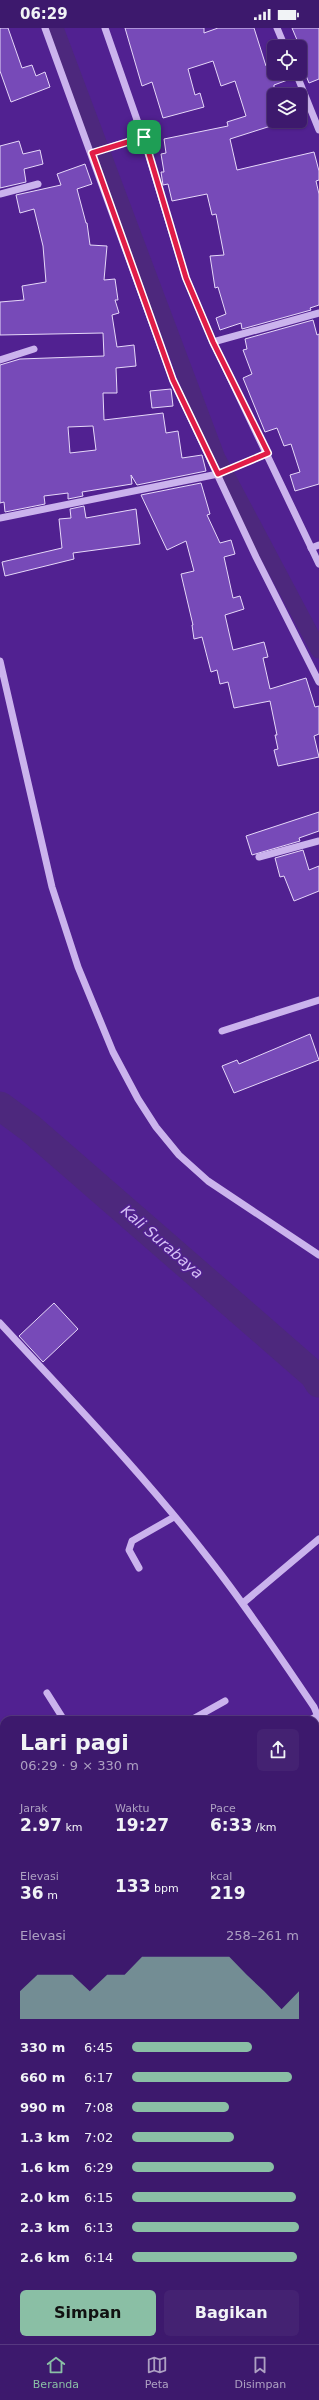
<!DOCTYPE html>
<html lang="id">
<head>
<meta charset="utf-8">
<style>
	:root { --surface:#3d196d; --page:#442272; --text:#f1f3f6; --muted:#ada0c2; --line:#563880; --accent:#8abfa5 }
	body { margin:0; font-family:"DejaVu Sans",sans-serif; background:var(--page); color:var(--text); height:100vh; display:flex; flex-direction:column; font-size:15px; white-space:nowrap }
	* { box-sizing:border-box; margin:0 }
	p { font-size:13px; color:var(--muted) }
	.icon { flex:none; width:22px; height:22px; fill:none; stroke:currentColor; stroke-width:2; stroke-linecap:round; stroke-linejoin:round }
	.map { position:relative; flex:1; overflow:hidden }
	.sheet { position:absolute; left:0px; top:1688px; width:319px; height:628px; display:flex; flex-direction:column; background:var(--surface); border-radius:12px 12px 0 0; box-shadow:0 1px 3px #0004,0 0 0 1px var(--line) }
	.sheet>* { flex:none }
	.buttons { position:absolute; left:267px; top:12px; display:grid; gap:8px }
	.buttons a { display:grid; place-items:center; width:40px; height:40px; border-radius:6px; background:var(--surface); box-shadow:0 1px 3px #0004,0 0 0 1px var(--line); font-size:20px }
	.pin { position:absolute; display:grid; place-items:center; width:34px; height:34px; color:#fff; margin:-17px; border-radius:8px; box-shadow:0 2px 6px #0006 }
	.round { display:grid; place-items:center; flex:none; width:42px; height:42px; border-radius:6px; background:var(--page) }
	.overview { display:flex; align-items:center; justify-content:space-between; height:68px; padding:0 20px }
	h1 { font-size:22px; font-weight:800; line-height:30px }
	.metrics { display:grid; grid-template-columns:repeat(3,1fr); gap:6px; height:68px; padding:4px 20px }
	.metrics div { display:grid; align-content:center }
	.metrics b { font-size:17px; font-weight:800 }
	.metrics small { font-size:11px; font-weight:400 }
	.metrics p { font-size:11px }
	.chart { height:112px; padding:8px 20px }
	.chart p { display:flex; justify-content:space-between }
	.chart svg { width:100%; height:72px; margin-top:4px; fill:var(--accent); opacity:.7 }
	.button { display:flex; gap:8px; margin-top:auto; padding:8px 20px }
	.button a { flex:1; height:46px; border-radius:6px; background:var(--accent); color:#111; font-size:16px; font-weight:800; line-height:46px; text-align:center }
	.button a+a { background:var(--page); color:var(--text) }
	ul { padding:0 20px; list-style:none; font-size:13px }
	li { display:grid; grid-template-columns:64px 48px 1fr; align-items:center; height:30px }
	li i { height:10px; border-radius:5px; background:var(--accent) }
	.status { display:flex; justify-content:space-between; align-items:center; height:28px; padding:0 20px; background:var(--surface); direction:ltr }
	.status svg { height:11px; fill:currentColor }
	.tabs { display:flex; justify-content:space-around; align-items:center; height:56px; border-top:1px solid var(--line); background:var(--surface); font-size:11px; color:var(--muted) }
	.tabs a { display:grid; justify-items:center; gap:2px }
	.tabs .selected { color:var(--accent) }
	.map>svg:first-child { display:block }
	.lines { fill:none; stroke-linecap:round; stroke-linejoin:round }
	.canal { stroke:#4d287d; stroke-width:17 }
	.river { stroke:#4d287d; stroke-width:29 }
	.building { fill:#774ab8; stroke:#e6d8f9; fill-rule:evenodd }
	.minor { stroke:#cbb3ed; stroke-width:7 }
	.major { stroke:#fcf9ff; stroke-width:10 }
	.route-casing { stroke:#fff; stroke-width:8 }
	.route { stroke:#e11d48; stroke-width:5 }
	.labels { text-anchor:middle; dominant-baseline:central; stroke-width:3; stroke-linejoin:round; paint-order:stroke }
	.water-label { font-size:15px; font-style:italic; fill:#d4bff4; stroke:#512191 }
</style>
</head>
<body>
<div class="status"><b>06:29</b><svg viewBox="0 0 49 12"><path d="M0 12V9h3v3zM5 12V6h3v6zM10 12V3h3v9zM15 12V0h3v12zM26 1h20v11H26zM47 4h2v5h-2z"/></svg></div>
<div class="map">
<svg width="319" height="2316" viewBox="0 0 319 2316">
	<rect width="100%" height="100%" fill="#512191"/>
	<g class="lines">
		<path class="canal" d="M55 0 217 430 319 622"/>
		<path class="river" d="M0 1078 30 1100 314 1347 319 1355"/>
	</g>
	<g class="building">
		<path d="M0 0H8L22 40 32 37 36 48 45 44 50 59 11 74 0 43Z"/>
		<path d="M125 0H204V5L218 0H254L266 38 274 35V45H291L293 50 274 57V97L230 111 237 142 314 124 319 143V152L316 153 319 166V277L310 280 311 282 242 301 241 295 220 302 216 290 226 286 218 259 215 260 210 228 224 227 216 186 212 187 207 166 172 173 168 156 163 157 161 144H164L161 126 166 125 164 111 228 98 227 94 246 88 235 53 221 58 213 33 188 41 195 67 200 65 204 79 163 90 152 54 142 58Z"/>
		<path d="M292 0H319V51L309 55 300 33V19Z"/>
		<path d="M19 113 23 126 40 122 43 136 24 141 26 154 0 160V118Z"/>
		<path d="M85 136 92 156 77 161 86 195H87L90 217 107 218 104 252 115 251 118 272H115L119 285 112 287 117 319 134 317 136 338 116 340 117 365H103L104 392 163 385 166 405 178 403 182 430 202 427 206 443 137 457 131 447 132 456 82 464 83 468 68 471V465L44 468 45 476 5 484 4 474 0 475V337L20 331 104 328 103 305 0 307V274L24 272 22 258 46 254 43 218 34 181 20 185 16 167 61 157 57 146ZM93 398 96 422 70 425 68 399Z"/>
		<path d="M313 292 317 307 319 306V456L295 463 290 447 300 444 291 416 284 418 277 400 265 404 243 350 252 346 243 322 247 321 245 311Z"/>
		<path d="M171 361 173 378 152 380 150 363Z"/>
		<path d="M201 455 210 486 207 487 220 515 231 512 235 526 224 529 233 570 240 568 244 581 225 587 233 622 264 614 268 629 263 630 270 661 306 650 315 679 319 678V706L314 708 319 729 278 738 274 722 278 721 275 707H277L270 673 234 680 228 654 220 656 217 642 211 644 202 609 194 611 192 597H193L181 546 194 543 186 513 167 522 141 467Z"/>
		<path d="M84 478 86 490 136 481 140 516 73 525 74 531 5 548 2 534 62 520 59 491 71 490 70 481Z"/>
		<path d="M319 784V803L299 810 300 813 252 827 246 808Z"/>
		<path d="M303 822 309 842 319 838V863L294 873 284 848 280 849 275 830Z"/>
		<path d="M310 1006 319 1032 234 1065 222 1038 237 1032 239 1036Z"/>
		<path d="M54 1275 78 1301 43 1334 19 1308Z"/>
	</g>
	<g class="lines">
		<g class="minor">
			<path d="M45 0 173 352 256 529 319 654"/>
			<path d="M105 0 143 109 186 250 213 314 319 536"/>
			<path d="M277 0 285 19"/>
			<path d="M296 45 319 102"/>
			<path d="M92 125 143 109"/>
			<path d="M0 166 38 156"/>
			<path d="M213 314 319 285"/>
			<path d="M0 332 34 321"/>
			<path d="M0 490 218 446 268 425"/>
			<path d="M311 520 319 517"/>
			<path d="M0 633 52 859 78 939 113 1024 138 1071 156 1099 179 1127 208 1153 319 1227"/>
			<path d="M259 829 319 813"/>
			<path d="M222 1003 319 972"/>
			<path d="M0 1295C71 1372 145 1448 209 1531 247 1579 280 1629 314 1679L319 1691"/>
			<path d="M139 1540 129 1522 132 1513 174 1489"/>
			<path d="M243 1575 319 1511"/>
			<path d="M47 1665 64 1692"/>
			<path d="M191 1692 225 1673"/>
			<path d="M310 1692 318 1688"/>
			<path d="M0 1844 4 1842"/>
			<path d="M0 1861 4 1860"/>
			<path d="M315 2286 319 2284"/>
			<path d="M266 2316 273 2312"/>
		</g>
		<g class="major">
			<path d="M0 1778 4 1784"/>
			<path d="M315 2192 319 2198"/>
		</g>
	</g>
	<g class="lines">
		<g class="route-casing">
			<path id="route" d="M144 109 186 250 213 314 268 425 218 446 173 352 92 125Z"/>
		</g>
		<use href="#route" class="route"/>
	</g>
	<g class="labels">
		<g class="water-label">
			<text transform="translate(162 1214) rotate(41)">Kali Surabaya</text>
		</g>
	</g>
</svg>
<div class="buttons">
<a><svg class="icon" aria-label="locate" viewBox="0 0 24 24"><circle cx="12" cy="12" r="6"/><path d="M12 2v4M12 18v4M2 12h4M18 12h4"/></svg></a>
<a><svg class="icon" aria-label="layers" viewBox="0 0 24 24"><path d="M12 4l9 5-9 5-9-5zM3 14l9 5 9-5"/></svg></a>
</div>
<div class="pin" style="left:144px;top:109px;background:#1e9e55"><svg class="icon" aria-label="arrive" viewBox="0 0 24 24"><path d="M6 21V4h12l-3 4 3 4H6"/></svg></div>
<section class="sheet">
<div class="overview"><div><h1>Lari pagi</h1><p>06:29 · 9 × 330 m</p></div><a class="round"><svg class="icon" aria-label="share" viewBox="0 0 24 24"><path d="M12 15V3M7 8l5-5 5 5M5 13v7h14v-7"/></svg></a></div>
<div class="metrics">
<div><p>Jarak</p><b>2.97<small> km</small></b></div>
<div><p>Waktu</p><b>19:27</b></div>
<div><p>Pace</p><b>6:33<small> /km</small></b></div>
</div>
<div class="metrics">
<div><p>Elevasi</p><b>36<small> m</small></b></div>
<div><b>133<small> bpm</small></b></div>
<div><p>kcal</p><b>219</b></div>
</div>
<div class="chart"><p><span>Elevasi</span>258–261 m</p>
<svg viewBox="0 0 160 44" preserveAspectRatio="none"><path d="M0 44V27L10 17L20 17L30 17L40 27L50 17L60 17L70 6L80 6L90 6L100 6L110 6L120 6L130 17L140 27L150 38L160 27V44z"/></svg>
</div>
<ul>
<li><b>330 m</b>6:45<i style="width:72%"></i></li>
<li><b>660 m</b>6:17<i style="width:96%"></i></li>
<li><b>990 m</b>7:08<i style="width:58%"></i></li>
<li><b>1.3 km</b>7:02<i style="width:61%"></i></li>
<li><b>1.6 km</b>6:29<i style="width:85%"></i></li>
<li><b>2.0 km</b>6:15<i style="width:98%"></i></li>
<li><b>2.3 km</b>6:13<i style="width:100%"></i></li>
<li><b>2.6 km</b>6:14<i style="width:99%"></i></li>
</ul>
<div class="button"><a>Simpan</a><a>Bagikan</a></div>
</section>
</div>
<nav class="tabs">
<a class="selected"><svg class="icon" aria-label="home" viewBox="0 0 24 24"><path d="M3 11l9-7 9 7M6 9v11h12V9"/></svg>Beranda</a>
<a><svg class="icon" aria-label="map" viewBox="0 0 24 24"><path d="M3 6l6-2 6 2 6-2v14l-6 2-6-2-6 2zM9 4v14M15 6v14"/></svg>Peta</a>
<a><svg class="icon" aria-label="saved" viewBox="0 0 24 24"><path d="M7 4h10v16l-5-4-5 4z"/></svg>Disimpan</a>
</nav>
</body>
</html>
